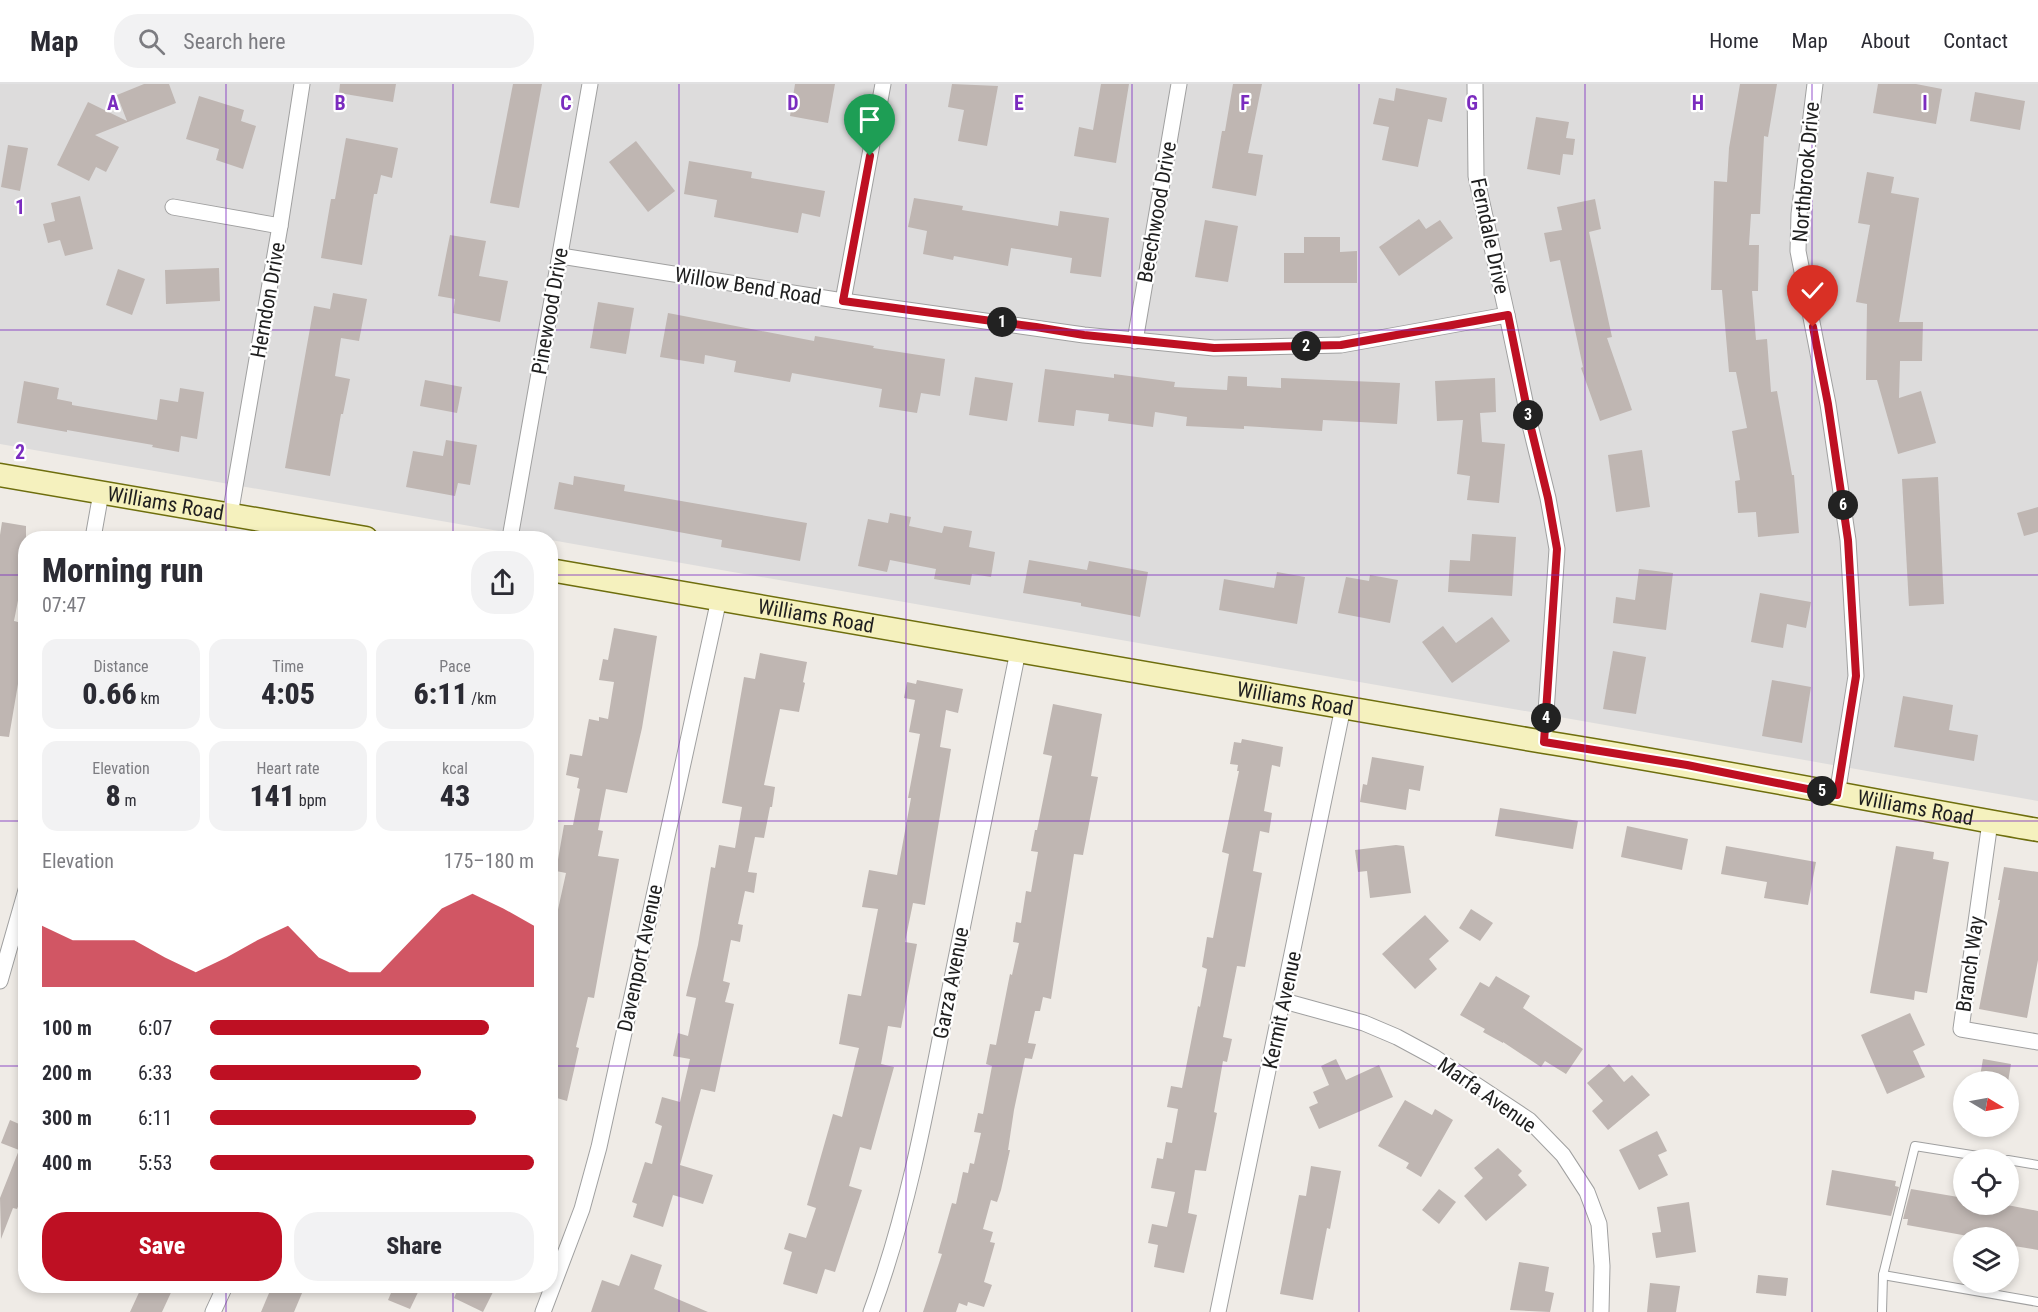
<!DOCTYPE html>
<html lang="en">
<head>
<meta charset="utf-8">
<style>
	:root { --surface:#fff; --page:#f2f2f3; --text:#2b2b33; --muted:#7c7c81; --line:#e1e1e2; --accent:#be1023 }
	body { margin:0; font-family:"Roboto Condensed",sans-serif; background:var(--page); color:var(--text); height:100vh; display:flex; flex-direction:column; font-size:22px; white-space:nowrap }
	* { box-sizing:border-box; margin:0 }
	p { font-size:20px; color:var(--muted) }
	.icon { flex:none; width:33px; height:33px; fill:none; stroke:currentColor; stroke-width:2; stroke-linecap:round; stroke-linejoin:round }
	.map { position:relative; flex:1; overflow:hidden }
	.panel { position:absolute; left:18px; top:447px; width:540px; height:762px; display:flex; flex-direction:column; background:var(--surface); border-radius:24px; box-shadow:0 3px 9px #0003 }
	.panel>* { flex:none }
	.needle { width:39px; rotate:100deg }
	.buttons { position:absolute; left:1953px; top:987px; display:grid; gap:12px }
	.buttons a { display:grid; place-items:center; width:66px; height:66px; border-radius:50%; background:var(--surface); box-shadow:0 3px 9px #0003; font-size:30px }
	.pin { position:absolute; display:grid; place-items:center; width:51px; height:51px; color:#fff; margin:-62px -26px; border-radius:50% 50% 50% 0; rotate:-45deg; box-shadow:0 0 6px #0007 }
	.pin .icon { rotate:45deg }
	.km { position:absolute; width:30px; height:30px; margin:-15px; border-radius:50%; background:#222; color:#fff; font-size:16px; line-height:30px; text-align:center }
	.round { display:grid; place-items:center; flex:none; width:63px; height:63px; border-radius:24px; background:var(--page) }
	.overview { display:flex; align-items:center; justify-content:space-between; height:102px; padding:0 24px }
	h1 { font-size:33px; font-weight:800; line-height:45px }
	.metrics { display:grid; grid-template-columns:repeat(3,1fr); gap:9px; height:102px; padding:6px 24px }
	.metrics div { display:grid; align-content:center; border-radius:15px; background:var(--page); text-align:center }
	.metrics b { font-size:30px; font-weight:800 }
	.metrics small { font-size:16px; font-weight:400 }
	.metrics p { font-size:16px }
	.chart { height:168px; padding:12px 24px }
	.chart p { display:flex; justify-content:space-between }
	.chart svg { width:100%; height:108px; margin-top:6px; fill:var(--accent); opacity:.7 }
	.primary-button { display:flex; gap:12px; margin-top:auto; padding:12px 24px }
	.primary-button a { flex:1; height:69px; border-radius:24px; background:var(--accent); color:#fff; font-size:24px; font-weight:800; line-height:69px; text-align:center }
	.primary-button a+a { background:var(--page); color:var(--text) }
	ul { padding:0 24px; list-style:none; font-size:20px }
	li { display:grid; grid-template-columns:96px 72px 1fr; align-items:center; height:45px }
	li i { height:15px; border-radius:8px; background:var(--accent) }
	header { display:flex; align-items:center; gap:36px; box-sizing:border-box; height:84px; padding:0 30px; background:var(--surface); border-bottom:2px solid var(--line) }
	header strong { font-size:28px }
	nav { display:flex; gap:33px; margin-inline-start:auto; font-size:21px }
	.search { width:420px; height:54px; background:var(--page); display:flex; align-items:center; gap:15px; box-sizing:border-box; padding:0 21px; border-radius:24px; color:var(--muted); font-size:22px }
	.map>svg:first-child { display:block }
	.residential { fill:#dddcdc }
	.building { fill:#bfb6b2 }
	.lines { fill:none; stroke-linecap:round; stroke-linejoin:round }
	.lane-casing { stroke:#a0a0a0; stroke-width:10 }
	.street-casing { stroke:#a0a0a0; stroke-width:17 }
	.secondary-casing { stroke:#6e6e0d; stroke-width:25 }
	.lane { stroke:#fff; stroke-width:8 }
	.street { stroke:#fff; stroke-width:15 }
	.secondary { stroke:#f5f1be; stroke-width:22 }
	.route-casing { stroke:#fff; stroke-width:12 }
	.route { stroke:#be1023; stroke-width:8 }
	.grid { fill:none; stroke:#7b2cbf; stroke-width:1.5; stroke-opacity:0.55 }
	.labels { text-anchor:middle; dominant-baseline:central; stroke-width:4.5; stroke-linejoin:round; paint-order:stroke }
	.street-label { font-size:21px; fill:#1f1f1f; stroke:#fff }
	.grid-label { font-size:20px; text-anchor:middle; font-weight:bold; fill:#7b2cbf; stroke:#fff; stroke-width:4.5; stroke-linejoin:round; paint-order:stroke }
</style>
</head>
<body>
<header>
<strong>Map</strong>
<div class="search"><svg class="icon" aria-label="search" viewBox="0 0 24 24"><circle cx="10" cy="10" r="6"/><path d="M15 15l6 6"/></svg>Search here</div>
<nav><a>Home</a><a>Map</a><a>About</a><a>Contact</a></nav>
</header>
<div class="map">
<svg width="2038" height="1228" viewBox="0 0 2038 1228">
	<rect width="100%" height="100%" fill="#efebe6"/>
	<path class="residential" d="M0 0H2038V717L551 456 550 454H539L0 360Z"/>
	<g class="building">
		<path d="M144 0H169L176 19 95 51 119 63 106 88 96 83 89 97 57 81 88 18 127 37 117 11Z"/>
		<path d="M340 0H396L393 18 339 9Z"/>
		<path d="M513 0H542L519 124 490 119Z"/>
		<path d="M795 0H835L828 39 790 32Z"/>
		<path d="M952 0 998 2 987 62 958 57 964 26 948 23Z"/>
		<path d="M1101 0H1129L1116 79 1074 72 1079 43 1093 46Z"/>
		<path d="M1233 0H1262L1248 69 1263 71 1256 112 1212 104 1222 47H1225Z"/>
		<path d="M1740 0H1777L1768 53 1764 52 1760 130H1751L1749 161H1759L1758 207H1752L1756 256 1767 255 1771 308 1777 307 1792 391H1794L1799 449 1758 453 1756 428 1738 429 1735 397 1740 396 1732 347 1747 344 1736 288H1729L1722 206H1711L1714 97 1727 98 1729 64Z"/>
		<path d="M1878 0H1916L1942 5 1936 40 1873 29Z"/>
		<path d="M1396 4 1447 14 1442 38 1428 35 1418 83 1382 76 1389 43 1373 40 1379 14 1394 17Z"/>
		<path d="M1975 8 2025 17 2020 46 1970 37Z"/>
		<path d="M199 12 244 26 241 37 256 42 243 85 216 76 219 65 186 55Z"/>
		<path d="M1536 33 1569 38 1566 54 1575 55 1573 71 1563 70 1560 91 1527 85Z"/>
		<path d="M346 54 398 64 392 94 381 91 377 110H374L362 181 321 174 331 115H335Z"/>
		<path d="M636 57 675 107 648 128 609 78Z"/>
		<path d="M8 61 28 64 20 107 1 103Z"/>
		<path d="M689 77 752 88 751 94 825 107 820 133 802 129 798 149 714 133 717 116 684 110Z"/>
		<path d="M1867 88 1894 93 1891 109 1919 114 1899 238H1923L1922 277H1900L1899 314 1921 307 1936 359 1898 370 1877 296H1866L1867 220 1856 218 1870 141 1858 139Z"/>
		<path d="M80 112 93 165 65 172 60 156 48 159 43 140 55 137 51 119Z"/>
		<path d="M914 114 963 122 962 126 1058 142 1060 127 1109 134 1101 193 1070 189 1072 174 1011 164 1008 182 954 172 953 176 923 170 927 147 908 143Z"/>
		<path d="M1595 115 1601 145 1589 148 1612 253 1607 254 1632 326 1600 337 1581 284 1583 283 1560 176 1550 178 1544 149 1562 146 1557 123Z"/>
		<path d="M1419 135 1426 145 1440 136 1453 154 1399 192 1379 163Z"/>
		<path d="M1205 136 1238 142 1228 198 1195 193Z"/>
		<path d="M450 151 486 157 479 192 508 197 500 238 453 229 455 215 438 212Z"/>
		<path d="M1304 153H1340V168L1357 167V199H1284V169H1304Z"/>
		<path d="M219 184 220 217 166 220 165 186Z"/>
		<path d="M118 185 145 195 132 231 106 221Z"/>
		<path d="M333 209 367 215 359 257 341 254 335 292 350 295 343 330H341L330 392 285 384 314 222 330 225Z"/>
		<path d="M598 218 634 224 626 270 590 264Z"/>
		<path d="M668 229 814 257 815 252 874 262 873 264 945 275 940 312 921 309 917 329 879 323 882 305 792 289 790 298 734 288 736 277 705 271 704 280 660 273Z"/>
		<path d="M1045 285 1114 294V290L1175 298 1174 303 1227 306 1228 292 1247 293V302L1281 304V294L1400 299 1397 340 1323 336 1322 347 1244 342V345L1186 342 1187 333 1155 328 1153 343 1108 337 1109 330 1076 326 1074 342 1038 338Z"/>
		<path d="M975 293 1013 299 1007 337 969 331Z"/>
		<path d="M1495 294 1496 328 1480 329 1482 358 1505 360 1499 419 1467 416 1470 392 1457 390 1463 336 1437 337 1435 297Z"/>
		<path d="M425 296 462 303 457 329 420 322Z"/>
		<path d="M24 297 59 304 57 315 72 318V321L157 336 160 315 178 318 180 304 204 308 197 355 181 352 179 368 152 363 153 361 67 346V348L17 339Z"/>
		<path d="M446 356 477 361 470 401 458 399 455 412 406 403 413 367 443 372Z"/>
		<path d="M1642 366 1650 423 1616 428 1608 371Z"/>
		<path d="M574 392 625 401 624 407 807 439 800 477 721 463 722 456 554 425 559 398 573 401Z"/>
		<path d="M1938 393 1944 520 1909 522 1902 395Z"/>
		<path d="M2038 423V448L2024 452 2017 429Z"/>
		<path d="M890 429 911 433 909 442 942 449 944 442 972 447 969 463 995 468 991 493 972 490 970 501 934 495 936 485 890 476 887 488 858 482 868 435 888 439Z"/>
		<path d="M2 438 26 442V496H22L14 537 26 540V575L21 600H18L9 653 0 652V451Z"/>
		<path d="M1472 450 1516 453 1512 512 1448 508 1450 476 1470 477Z"/>
		<path d="M1029 476 1087 486 1089 477 1148 488 1140 533 1081 522V519L1023 509Z"/>
		<path d="M1639 485 1673 489 1666 546 1613 539 1616 513 1635 516Z"/>
		<path d="M1277 488 1305 493 1297 540 1219 526 1224 495 1274 504Z"/>
		<path d="M1370 491 1398 496 1390 539 1338 529 1346 493 1369 497Z"/>
		<path d="M1760 509 1811 518 1806 544 1787 540 1783 564 1751 558Z"/>
		<path d="M1492 533 1510 557 1452 599 1422 558 1443 542 1456 559Z"/>
		<path d="M614 544 657 552 642 644 627 709 606 705 598 746 603 747 598 772 619 775 594 914 588 913 576 963 579 964 567 1017 550 1012V862L566 789 556 787 564 741H573L580 705 577 704 579 694 566 691 570 670 582 672 589 635 599 637V633L608 635 614 598 599 596 603 575 608 576Z"/>
		<path d="M1613 567 1646 573 1636 630 1603 625Z"/>
		<path d="M760 569 807 578 803 598 805 599 799 628 780 625 764 701 775 703 772 723H770L764 754 755 753 748 788 757 789 754 809 745 807 738 840 743 841 740 858 731 856 723 897 730 899 725 918 734 920 715 1008 701 1005 680 1081 713 1091 703 1120 673 1111 663 1143 633 1133 637 1120 632 1118 645 1078 652 1080 662 1042 655 1039 662 1013 680 1018 690 975 673 972 678 949 688 952 696 914 686 912 698 861 711 783 715 784 719 761 735 764 742 723 722 719 744 593 755 595Z"/>
		<path d="M917 596 963 605 958 629 946 626 940 663 951 665 925 821 913 819 905 858 917 860 901 944 888 942 881 980 894 983 871 1066 860 1063 849 1102 862 1106 835 1188 825 1185 817 1210 783 1200 792 1168 784 1165 789 1149 806 1154 816 1124 807 1121 833 1030 842 1033 859 964 839 960 848 910 861 912 878 825 862 823 869 786 897 791 911 714H908L920 650 909 648 915 616 904 614 907 598 916 600Z"/>
		<path d="M1772 596 1811 603 1802 659 1762 652Z"/>
		<path d="M1903 612 1953 621 1949 646 1978 651 1974 677 1894 663Z"/>
		<path d="M1053 620 1102 630 1091 692 1098 693 1083 771 1074 770 1051 915 1043 913 1040 927H1035L1028 959 1036 960 1032 975 1025 974 1014 1026 1008 1066H1010L1001 1106 997 1118 991 1116 983 1145 993 1148 990 1158 995 1159 984 1198 992 1201 984 1223 968 1218 967 1222 959 1219 956 1228H923L942 1170 938 1169 952 1119 956 1120 963 1088 968 1089 970 1079 974 1080 981 1049 974 1048 978 1029 983 1030 992 982 986 980 990 960 996 961 1010 890 1012 891 1019 859 1013 858 1016 838 1021 839 1026 807 1031 808 1038 768 1031 767 1035 746H1037L1052 672 1043 670Z"/>
		<path d="M1242 655 1283 663 1280 683 1272 681 1264 727 1272 729 1269 749 1260 747 1253 787 1262 789 1245 883 1237 882 1223 953 1232 955 1227 978 1223 977 1214 1028 1217 1029 1206 1087 1195 1086 1188 1129 1197 1131 1184 1189 1154 1183 1158 1161 1148 1159 1152 1140 1167 1143 1175 1108 1151 1104 1157 1074 1163 1075 1166 1058 1172 1059 1178 1025 1167 1023 1171 1002 1182 1004 1198 922 1200 923 1207 885 1202 883 1207 853 1213 854 1229 770 1222 768 1239 687H1237L1238 681 1230 680 1234 658 1241 659Z"/>
		<path d="M1372 673 1424 682 1420 707 1409 705 1406 726 1360 718 1363 700 1367 701Z"/>
		<path d="M1500 724 1578 737 1573 765 1495 752Z"/>
		<path d="M1627 742 1688 755 1682 786 1621 773Z"/>
		<path d="M1396 761 1404 762 1411 809 1370 814 1367 787 1358 788 1355 766Z"/>
		<path d="M1726 762 1816 778 1808 821 1764 814 1767 798 1721 790Z"/>
		<path d="M1896 762 1934 768 1933 775 1949 778 1927 909 1915 907 1914 916 1870 909Z"/>
		<path d="M2004 783 2038 788V876L2027 934 1979 925 2000 816H1998Z"/>
		<path d="M1471 825 1493 839 1480 857 1459 844Z"/>
		<path d="M1425 831 1449 857 1429 875 1437 885 1415 905 1382 870Z"/>
		<path d="M1496 892 1530 912 1523 924 1583 965 1566 990 1545 977 1541 983 1503 958V959L1483 948 1485 945 1460 931 1480 898 1489 903Z"/>
		<path d="M1910 929 1925 961 1913 967 1925 993 1887 1010 1861 951Z"/>
		<path d="M1336 975 1346 996 1379 981 1393 1013 1319 1045 1309 1023 1318 1019 1313 1008 1329 1001 1321 982Z"/>
		<path d="M1983 975 2011 980 2008 998H1979Z"/>
		<path d="M1609 980 1624 998 1632 991 1650 1011 1608 1046 1592 1027 1603 1017 1587 999Z"/>
		<path d="M1405 1016 1432 1031 1435 1025 1453 1036 1421 1093 1406 1084 1409 1079 1378 1062Z"/>
		<path d="M10 1036 26 1043V1105L17 1125 13 1124 1 1155 0 1114 19 1066 1 1059Z"/>
		<path d="M1657 1047 1667 1067 1658 1071 1668 1091 1639 1106 1619 1066Z"/>
		<path d="M1498 1064 1522 1087 1518 1091 1527 1101 1486 1137 1464 1112 1483 1094 1474 1084Z"/>
		<path d="M1311 1082 1341 1087 1330 1145 1327 1144 1313 1216 1280 1210 1299 1111 1306 1112Z"/>
		<path d="M1832 1086 1896 1097 1895 1102 1899 1103 1891 1132 1826 1121Z"/>
		<path d="M1439 1105 1456 1118 1439 1140 1422 1126Z"/>
		<path d="M1911 1105 1964 1114V1120H2002L2038 1127V1166L2008 1161V1154H1979L1907 1141 1908 1135H1903Z"/>
		<path d="M1689 1118 1696 1168 1656 1174 1652 1149 1661 1148 1657 1123Z"/>
		<path d="M631 1170 662 1181 654 1205 708 1228H591L602 1196 619 1202Z"/>
		<path d="M1519 1178 1549 1183 1545 1207 1554 1209 1550 1228 1510 1226Z"/>
		<path d="M1758 1191 1788 1194 1786 1212 1756 1209Z"/>
		<path d="M1650 1199 1680 1202 1676 1228H1647Z"/>
		<path d="M142 1202H174L162 1228H130Z"/>
		<path d="M272 1202H305L294 1228H261Z"/>
		<path d="M394 1202H421L410 1225 388 1216Z"/>
		<path d="M459 1202H496L483 1228 454 1214Z"/>
	</g>
	<g class="lines">
		<g class="lane-casing">
			<g id="lane">
				<path d="M2008 1076 2038 1081"/>
				<path d="M1883 1191 2038 1218"/>
				<path d="M1882 1228 1883 1191 1915 1062 2003 1076"/>
			</g>
		</g>
		<g class="street-casing">
			<g id="street">
				<path d="M1475 0 1476 92 1507 231 1530 341 1548 414 1557 465 1544 658"/>
				<path d="M1815 0 1799 130 1798 167 1828 320 1848 456 1856 592 1837 711"/>
				<path d="M173 123 280 142"/>
				<path d="M561 172 843 217 1084 251 1214 264 1341 261 1507 231"/>
				<path d="M843 217 883 0"/>
				<path d="M1135 257 1179 0"/>
				<path d="M230 431 280 142 302 0"/>
				<path d="M93 454 101 409"/>
				<path d="M510 454 590 0"/>
				<path d="M1990 738 1961 945 2038 958"/>
				<path d="M0 897 26 806"/>
				<path d="M1284 917 1364 939 1397 953 1434 973 1529 1036 1563 1071 1587 1108 1599 1140 1602 1182 1601 1228"/>
				<path d="M213 1228 225 1202"/>
				<path d="M543 1228 582 1125 599 1063 719 515"/>
				<path d="M871 1228C908 1128 927 1023 947 919 971 802 994 685 1018 567"/>
				<path d="M1218 1228 1343 623"/>
			</g>
		</g>
		<g class="secondary-casing">
			<g id="secondary">
				<path id="s1" d="M0 391 366 454"/>
				<path id="s2" d="M550 486 1544 658C1709 684 1873 717 2038 746"/>
			</g>
		</g>
		<use href="#lane" class="lane"/>
		<use href="#street" class="street"/>
		<use href="#secondary" class="secondary"/>
	</g>
	<g class="lines">
		<g class="route-casing">
			<path id="route" d="M870 72 843 217 1036 243 1084 251 1214 264 1341 261 1508 231 1530 340 1548 414 1557 465 1544 658 1687 681 1837 711 1856 592 1848 456 1828 320 1813 243"/>
		</g>
		<use href="#route" class="route"/>
	</g>
	<path class="grid" d="M226 0V454M453 0V454M679 0V1228M906 0V1228M1132 0V1228M1359 0V1228M1585 0V1228M1812 0V1228M0 246H2038M0 491H26M550 491H2038M0 737H26M550 737H2038M0 982H26M550 982H2038M226 1202V1228M453 1202V1228"/>
	<g class="labels">
		<g class="street-label">
			<text transform="translate(1806 88) rotate(-85)">Northbrook Drive</text>
			<text transform="translate(1157 128) rotate(-80)">Beechwood Drive</text>
			<text transform="translate(1490 152) rotate(78)">Ferndale Drive</text>
			<text transform="translate(748 202) rotate(9)">Willow Bend Road</text>
			<text transform="translate(268 216) rotate(-80)">Herndon Drive</text>
			<text transform="translate(550 227) rotate(-80)">Pinewood Drive</text>
			<text stroke="none"><textPath href="#s1" startOffset="168">Williams Road</textPath></text>
			<text stroke="none"><textPath href="#s2" startOffset="270">Williams Road</textPath></text>
			<text stroke="none"><textPath href="#s2" startOffset="756">Williams Road</textPath></text>
			<text stroke="none"><textPath href="#s2" startOffset="1386">Williams Road</textPath></text>
			<text transform="translate(640 874) rotate(-78)">Davenport Avenue</text>
			<text transform="translate(1970 880) rotate(-82)">Branch Way</text>
			<text transform="translate(951 899) rotate(-79)">Garza Avenue</text>
			<text transform="translate(1282 926) rotate(-78)">Kermit Avenue</text>
			<text transform="translate(1487 1011) rotate(35)">Marfa Avenue</text>
		</g>
	</g>
	<g class="grid-label">
		<text x="113" y="26">A</text>
		<text x="340" y="26">B</text>
		<text x="566" y="26">C</text>
		<text x="793" y="26">D</text>
		<text x="1019" y="26">E</text>
		<text x="1245" y="26">F</text>
		<text x="1472" y="26">G</text>
		<text x="1698" y="26">H</text>
		<text x="1925" y="26">I</text>
		<text x="20" y="130">1</text>
		<text x="20" y="375">2</text>
	</g>
</svg>
<div class="buttons">
<a><svg class="needle" viewBox="-14 -14 28 28"><path d="M0-13l5 13h-10z" fill="#e53935"/><path d="M0 13l5-13h-10z" fill="#7c7c81"/></svg></a>
<a><svg class="icon" aria-label="locate" viewBox="0 0 24 24"><circle cx="12" cy="12" r="6"/><path d="M12 2v4M12 18v4M2 12h4M18 12h4"/></svg></a>
<a><svg class="icon" aria-label="layers" viewBox="0 0 24 24"><path d="M12 4l9 5-9 5-9-5zM3 14l9 5 9-5"/></svg></a>
</div>
<div class="pin" style="left:870px;top:72px;background:#1e9e55"><svg class="icon" aria-label="arrive" viewBox="0 0 24 24"><path d="M6 21V4h12l-3 4 3 4H6"/></svg></div>
<div class="pin" style="left:1813px;top:243px;background:#d93025"><svg class="icon" aria-label="check" viewBox="0 0 24 24"><path d="M5 12l5 5 9-10"/></svg></div>
<b class="km" style="left:1002px;top:238px">1</b>
<b class="km" style="left:1306px;top:262px">2</b>
<b class="km" style="left:1528px;top:331px">3</b>
<b class="km" style="left:1546px;top:634px">4</b>
<b class="km" style="left:1822px;top:707px">5</b>
<b class="km" style="left:1843px;top:421px">6</b>
<section class="panel">
<div class="overview"><div><h1>Morning run</h1><p>07:47</p></div><a class="round"><svg class="icon" aria-label="share" viewBox="0 0 24 24"><path d="M12 15V3M7 8l5-5 5 5M5 13v7h14v-7"/></svg></a></div>
<div class="metrics">
<div><p>Distance</p><b>0.66<small> km</small></b></div>
<div><p>Time</p><b>4:05</b></div>
<div><p>Pace</p><b>6:11<small> /km</small></b></div>
</div>
<div class="metrics">
<div><p>Elevation</p><b>8<small> m</small></b></div>
<div><p>Heart rate</p><b>141<small> bpm</small></b></div>
<div><p>kcal</p><b>43</b></div>
</div>
<div class="chart"><p><span>Elevation</span>175–180 m</p>
<svg viewBox="0 0 160 44" preserveAspectRatio="none"><path d="M0 44V19L10 25L20 25L30 25L40 32L50 38L60 32L70 25L80 19L90 32L100 38L110 38L120 25L130 12L140 6L150 12L160 19V44z"/></svg>
</div>
<ul>
<li><b>100 m</b>6:07<i style="width:86%"></i></li>
<li><b>200 m</b>6:33<i style="width:65%"></i></li>
<li><b>300 m</b>6:11<i style="width:82%"></i></li>
<li><b>400 m</b>5:53<i style="width:100%"></i></li>
</ul>
<div class="primary-button"><a>Save</a><a>Share</a></div>
</section>
</div>
</body>
</html>
